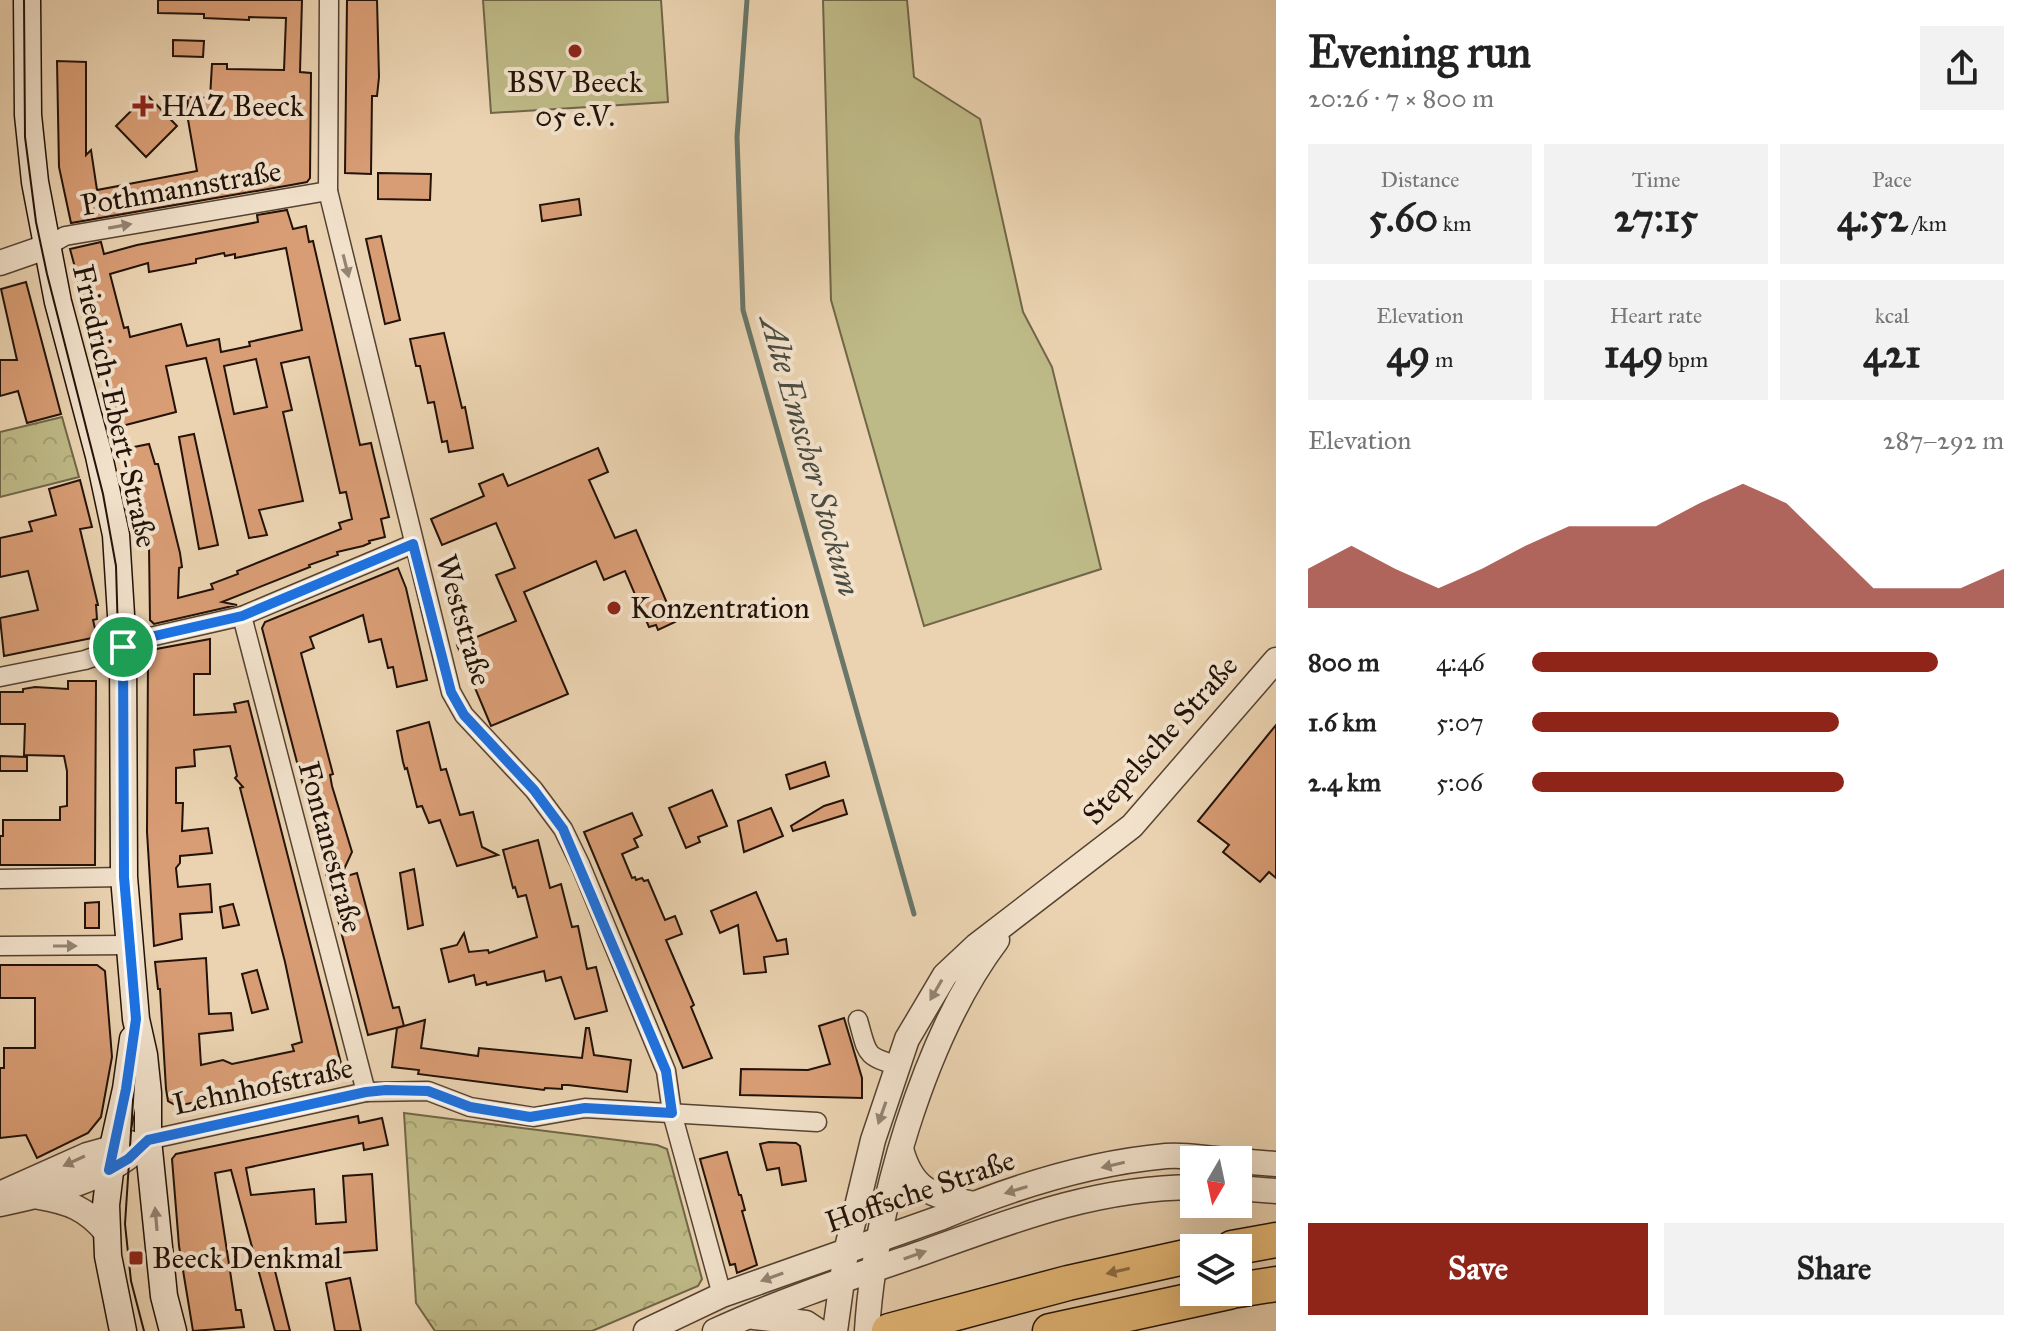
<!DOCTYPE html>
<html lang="en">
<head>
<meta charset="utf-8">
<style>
	:root { --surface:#fff; --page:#f2f2f2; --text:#222; --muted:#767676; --accent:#8f2418 }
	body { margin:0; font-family:"IM FELL Great Primer",serif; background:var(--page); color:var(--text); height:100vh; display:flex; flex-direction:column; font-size:30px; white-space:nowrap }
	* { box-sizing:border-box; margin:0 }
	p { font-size:26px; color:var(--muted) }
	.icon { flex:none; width:44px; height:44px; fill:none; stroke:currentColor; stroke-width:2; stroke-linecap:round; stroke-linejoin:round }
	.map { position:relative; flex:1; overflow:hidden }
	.panel { display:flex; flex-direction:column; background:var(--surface); width:760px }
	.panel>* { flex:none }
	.needle { width:52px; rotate:189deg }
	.fabs { position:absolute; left:1180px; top:1146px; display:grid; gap:16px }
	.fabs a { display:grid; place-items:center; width:72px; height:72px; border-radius:0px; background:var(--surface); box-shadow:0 8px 32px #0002; font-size:40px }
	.pin { position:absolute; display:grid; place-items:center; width:68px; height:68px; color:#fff; margin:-34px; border:4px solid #fff; border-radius:50%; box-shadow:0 2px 8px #0007 }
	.round { display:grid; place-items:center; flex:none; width:84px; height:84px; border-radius:0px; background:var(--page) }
	.headline { display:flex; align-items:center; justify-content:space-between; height:136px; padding:0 32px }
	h1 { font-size:44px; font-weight:700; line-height:60px }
	.metrics { display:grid; grid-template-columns:repeat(3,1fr); gap:12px; height:136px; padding:8px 32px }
	.metrics div { display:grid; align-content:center; border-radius:0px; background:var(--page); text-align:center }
	.metrics b { font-size:40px; font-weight:700 }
	.metrics small { font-size:22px; font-weight:400 }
	.metrics p { font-size:22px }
	.chart { height:224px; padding:16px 32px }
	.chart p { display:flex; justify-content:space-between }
	.chart svg { width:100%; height:144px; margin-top:8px; fill:var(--accent); opacity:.7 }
	.button { display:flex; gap:16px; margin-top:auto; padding:16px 32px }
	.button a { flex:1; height:92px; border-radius:0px; background:var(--accent); color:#fff; font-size:32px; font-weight:700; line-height:92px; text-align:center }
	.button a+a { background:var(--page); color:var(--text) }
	ul { padding:0 32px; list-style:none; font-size:26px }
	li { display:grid; grid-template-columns:128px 96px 1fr; align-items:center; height:60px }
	li i { height:20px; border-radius:10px; background:var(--accent) }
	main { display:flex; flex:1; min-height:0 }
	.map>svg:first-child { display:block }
	.park { fill:url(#park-crowns); stroke:#706648; stroke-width:2 }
	.garden { fill:#beba87; stroke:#706648; stroke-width:2 }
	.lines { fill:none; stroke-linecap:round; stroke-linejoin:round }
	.stream { stroke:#697669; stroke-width:5 }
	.building { fill:#d99d75; stroke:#221208; stroke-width:2; fill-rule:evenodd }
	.minor-casing { stroke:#544232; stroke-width:21 }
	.tertiary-casing { stroke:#544232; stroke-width:27 }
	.secondary-casing { stroke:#221208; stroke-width:29 }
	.motorway-casing { stroke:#221208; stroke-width:37 }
	.minor { stroke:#f2e2cc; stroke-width:18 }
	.tertiary { stroke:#f2e2cc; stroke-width:24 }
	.secondary { stroke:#f2e2cc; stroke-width:26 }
	.motorway { stroke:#e6ba78; stroke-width:34 }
	.tram { stroke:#221208; stroke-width:2 }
	.oneway { fill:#948474 }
	.oneway2 { fill:#8e6e46 }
	.route-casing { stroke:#fff; stroke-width:16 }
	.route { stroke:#1a73e8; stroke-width:10 }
	.poi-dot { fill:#8f2418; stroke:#f2e2cc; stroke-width:3 }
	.labels { text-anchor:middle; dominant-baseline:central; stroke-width:8; stroke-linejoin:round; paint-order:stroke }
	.poi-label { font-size:30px; fill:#221208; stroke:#f2e2cc; text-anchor:start }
	.street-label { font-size:30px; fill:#221208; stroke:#f2e2cc }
	.water-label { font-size:32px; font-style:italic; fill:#4b4c41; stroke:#f2e2cc }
</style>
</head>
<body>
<main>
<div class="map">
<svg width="1276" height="1331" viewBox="0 0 1276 1331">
	<defs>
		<pattern id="park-crowns" width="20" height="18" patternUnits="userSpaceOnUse" patternTransform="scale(2)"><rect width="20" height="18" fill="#beba87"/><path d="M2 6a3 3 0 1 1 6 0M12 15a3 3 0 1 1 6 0" fill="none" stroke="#a39f73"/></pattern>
	</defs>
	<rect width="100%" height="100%" fill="#ebd3b1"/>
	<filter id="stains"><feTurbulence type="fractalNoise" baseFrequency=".0025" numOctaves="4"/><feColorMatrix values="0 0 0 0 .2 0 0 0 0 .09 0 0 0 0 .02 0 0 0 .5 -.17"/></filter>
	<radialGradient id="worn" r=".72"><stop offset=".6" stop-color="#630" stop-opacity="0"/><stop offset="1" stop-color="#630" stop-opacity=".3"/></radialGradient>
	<g class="park">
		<path d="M62 417 79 477 0 497V432Z"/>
		<path d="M404 1113 657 1145 667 1149 702 1279 698 1286 592 1331H435L416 1303Z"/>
	</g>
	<g class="garden">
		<path d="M483 0H661L668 102 491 113Z"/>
		<path d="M823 0H907L914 77 980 119 1023 312 1052 367 1101 569 924 626 831 300Z"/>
	</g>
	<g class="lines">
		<path class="stream" d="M747 0 737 137 743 310 914 914"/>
	</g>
	<g class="building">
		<path d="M158 0H302L300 72 311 73 310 178 307 182 291 185 71 223 59 167 57 61 86 62V155L91 150 97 190 197 171 187 114 188 97 210 98 212 64H227V69L284 70 286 18 249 17V20L204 18V14L158 13Z"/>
		<path d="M347 0H377L379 77 377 96H372L371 174 345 173Z"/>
		<path d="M173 40 204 41 203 57 173 56Z"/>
		<path d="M147 95 177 126 146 157 116 126Z"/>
		<path d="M378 173 431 174 430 200 378 199Z"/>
		<path d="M579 199 581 215 542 221 540 205Z"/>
		<path d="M287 210 293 229 306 226 309 242 313 241 360 445 371 443 374 456 389 517 381 519 385 537 369 541 370 543 363 546 337 552 338 555 309 565 310 567 222 602 237 605 154 624 150 620 149 546 124 449 149 444 155 464H158L180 553 182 567 179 568 178 598 213 589 211 584 238 574 237 571 341 529 339 523 352 519 346 492 340 493 309 357 281 363 292 410 283 412 303 501 259 510 267 535 249 538 206 358 166 366 176 412 118 427 70 249 101 242 104 254 137 245 258 222 257 215ZM286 248 302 330 249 342 250 346 221 352 219 339 187 346 181 324 130 337 128 327 124 328 110 274 148 263 149 272 196 263V259L224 253 225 256 235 254V258ZM256 359 267 407 234 414 224 366Z"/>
		<path d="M381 236 400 320 385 324 366 239Z"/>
		<path d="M26 282 61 414 27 423 18 391 0 396V360H17L1 289Z"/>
		<path d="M444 333 462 408 465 407 473 448 449 452 447 441 442 442 434 402 428 403 420 366H416L410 339Z"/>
		<path d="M194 434 218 545 199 549 179 437Z"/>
		<path d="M598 448 608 472 589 480 615 538 636 530 675 622 658 630 656 625 649 627 625 571 604 580 596 561 524 592 568 694 491 726 457 645 516 621 496 575 515 568 496 523 442 545 431 519 484 496 479 484 503 474 508 486Z"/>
		<path d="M80 480 92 527 80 529 98 605H96L97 619 93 620 97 637 4 656 0 618 38 610 28 571 0 577V538L32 531 29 522 56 515 49 489Z"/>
		<path d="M398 568 406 588 427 680 397 687 393 667 388 668 381 639 369 642 363 615 310 637 314 648 301 653 333 774 330 775 332 786 352 852 340 878 357 873 393 1008 399 1007 404 1026 368 1035 262 628 265 622Z"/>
		<path d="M210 639V674H194V715L236 712 234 704 248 701 343 1071 177 1106 168 1101 166 1089 160 989H158L155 962 206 958 209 1014 231 1013 233 1030 199 1034 201 1065 223 1060 232 1064 294 1051 292 1045 302 1042 285 962 240 788 243 787 235 778 237 776 230 746 194 750 195 766 176 768V803H183L182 831 208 828 212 853 180 856V863L176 868 178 887 210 884 212 912 180 914 182 939 154 946 147 832 148 656 151 650Z"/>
		<path d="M68 681H96L95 865H0V836H3V820H60V807L67 806V771L64 756 24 755 25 724H0V692H23V689L35 687 68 689Z"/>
		<path d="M429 722 441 770 446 769 460 815 473 812 482 847 498 855 457 866 440 820 429 823 422 806 417 807 407 768 405 769 403 762 397 731Z"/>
		<path d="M1276 725V878L1269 872 1260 882 1223 852 1229 845 1198 821Z"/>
		<path d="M0 756 27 757V771H0Z"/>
		<path d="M825 762 829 776 790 789 786 775Z"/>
		<path d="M712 790 727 826 698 837 700 842 686 848 669 808Z"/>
		<path d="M843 800 847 814 793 831 791 826 824 806Z"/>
		<path d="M771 808 783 836 744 852 738 821Z"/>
		<path d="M632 813 642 835 634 839 638 847 622 854 632 878 635 877 636 880 642 878 644 881 648 880 665 920 675 916 682 934 666 940 694 1005 691 1007 712 1058 683 1068 584 832Z"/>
		<path d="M538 840 550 888 561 884 572 927 578 926 587 969 596 967 607 1011 575 1019 561 977 546 981 544 971 487 985 486 982 476 985 474 975 449 982 441 949 457 945 464 933 469 952 488 950 489 953 537 937 526 895 518 897 515 887 513 888 503 850Z"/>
		<path d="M414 869 423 925 408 929 400 873Z"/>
		<path d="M756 892 777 941 786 939 788 954 764 957 766 972 744 974 738 925 720 933 711 911Z"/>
		<path d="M99 902V928H85V903Z"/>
		<path d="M233 904 239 925 223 928 220 907Z"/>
		<path d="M0 965H97L105 971 112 1057 101 1117 88 1133 37 1158 26 1135 0 1138V1068H4V1048H35V998H0Z"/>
		<path d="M257 970 268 1009 252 1013 242 974Z"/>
		<path d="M844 1018 862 1078V1098L740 1095 741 1069 808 1070 830 1064 819 1026Z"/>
		<path d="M425 1020 421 1048 478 1056 479 1048 582 1058 586 1028H589L594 1055 631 1060 627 1092 568 1085H562V1089L545 1088 544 1090 418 1074 419 1070 392 1067 397 1028Z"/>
		<path d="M358 1116 359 1123 382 1118 388 1145 364 1150 363 1143 246 1168 251 1195 314 1189 316 1224 346 1222 343 1176 372 1174 377 1250 300 1256 273 1263 290 1331H275L231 1170 215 1173 236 1310H241L244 1327 193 1331 179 1246 172 1159 176 1154Z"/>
		<path d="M769 1142 796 1143 800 1146 806 1181 782 1185 779 1168 767 1170 760 1144Z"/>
		<path d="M727 1152 739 1195H741L745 1210 742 1211 757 1265 737 1273 735 1264 730 1265 700 1159Z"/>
		<path d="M350 1278 361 1331H335L326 1283Z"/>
	</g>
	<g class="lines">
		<g class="minor-casing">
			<g id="minor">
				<path d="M329 0 328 191 451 692 464 715 534 790 563 829 580 864 666 1071 672 1113 722 1295"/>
				<path d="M46 247 65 236 328 191"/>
				<path d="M242 616 366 1092"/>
				<path d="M0 677 85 660 150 637 242 616 413 544"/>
				<path d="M0 879 124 877"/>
				<path d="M0 946 129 945"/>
				<path d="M858 1020C868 1054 863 1055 898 1066"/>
				<path d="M148 1140 366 1092 428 1091 470 1107 534 1117 585 1108 817 1122"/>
			</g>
		</g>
		<g class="tertiary-casing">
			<g id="tertiary">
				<path d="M0 263 46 247"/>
				<path d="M901 1149C913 1193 933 1195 974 1204"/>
				<path d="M1238 1161 1276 1164"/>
				<path d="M1238 1188 1276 1191"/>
				<path d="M4 1192 87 1155 130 1143"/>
				<path d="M39 1197C69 1202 87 1209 106 1232"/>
				<path d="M0 1204C53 1193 109 1180 148 1140"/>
				<path d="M754 1317 806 1323 818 1331"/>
				<path d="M646 1331 722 1295 940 1218C1010 1188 1089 1163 1166 1156 1185 1154 1207 1159 1227 1160"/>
				<path d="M715 1331C782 1300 852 1277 922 1253 1014 1220 1094 1188 1194 1187"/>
				<path d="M835 1331 846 1252 873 1140 907 1039 945 975 976 946 1132 826 1276 660"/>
				<path d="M867 1331C874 1210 924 1037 997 940"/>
			</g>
		</g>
		<g class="secondary-casing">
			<g id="secondary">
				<path d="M27 0 28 115 35 182 58 302 99 456 116 535 123 647 124 877 136 1019 144 1055 148 1093V1140L164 1296 173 1331"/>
				<path d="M123 1331 108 1256 106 1205 113 1147 126 1089 133 1039"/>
			</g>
		</g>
		<g class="motorway-casing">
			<g id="motorway">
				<path d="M1232 1248 1276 1240"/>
				<path d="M1238 1290 1276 1284"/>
				<path d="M889 1331 1068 1283 1194 1255"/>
				<path d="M1050 1331 1229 1292"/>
			</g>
		</g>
		<use href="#minor" class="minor"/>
		<use href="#tertiary" class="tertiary"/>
		<use href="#secondary" class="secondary"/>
		<use href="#motorway" class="motorway"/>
		<path class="tram" d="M24 0 25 137 36 222 47 274 103 494 116 566 118 635 119 865 135 1070 125 1224 131 1281 144 1331"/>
	</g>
	<defs><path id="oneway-solid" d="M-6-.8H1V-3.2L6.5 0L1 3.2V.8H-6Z" transform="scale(2)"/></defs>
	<g class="oneway">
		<use href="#oneway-solid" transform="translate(120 226) rotate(-10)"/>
		<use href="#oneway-solid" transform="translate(346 266) rotate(76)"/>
		<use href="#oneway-solid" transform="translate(65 946)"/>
		<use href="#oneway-solid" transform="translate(936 990) rotate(120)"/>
		<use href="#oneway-solid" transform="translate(882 1113) rotate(109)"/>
		<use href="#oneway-solid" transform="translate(74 1161) rotate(155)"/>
		<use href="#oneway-solid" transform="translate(1113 1165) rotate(167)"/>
		<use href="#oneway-solid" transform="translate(1016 1190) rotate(163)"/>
		<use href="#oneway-solid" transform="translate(156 1219) rotate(-95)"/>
		<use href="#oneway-solid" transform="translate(915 1255) rotate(-19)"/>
		<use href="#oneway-solid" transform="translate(772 1277) rotate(160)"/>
	</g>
	<use class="oneway2" href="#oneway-solid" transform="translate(1118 1271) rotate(167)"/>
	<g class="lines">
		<g class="route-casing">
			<path id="route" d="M413 544 451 692 464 715 534 790 563 829 666 1071 672 1113 585 1108 530 1117 470 1107 428 1091 386 1090 366 1092 148 1140 128 1159 109 1170 126 1089 136 1019 124 877 123 647 150 637 242 616Z"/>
		</g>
		<use href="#route" class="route"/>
	</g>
	<g class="poi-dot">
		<circle cx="575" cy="51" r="8"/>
		<path d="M139 94h8v8h8v8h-8v8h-8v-8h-8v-8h8z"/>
		<circle cx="614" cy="608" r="8"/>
		<rect x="128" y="1250" width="16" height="16" rx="4"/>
	</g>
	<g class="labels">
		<g class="poi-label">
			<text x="575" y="82" text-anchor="middle">BSV Beeck<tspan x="575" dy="34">05 e.V.</tspan></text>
			<text x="161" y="106">HAZ Beeck</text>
			<text x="630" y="608">Konzentration</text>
			<text x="152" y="1258">Beeck Denkmal</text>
		</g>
		<g class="street-label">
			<text transform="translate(181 188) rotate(-10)">Pothmannstraße</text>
			<text transform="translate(115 406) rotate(77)">Friedrich-Ebert-Straße</text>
			<text transform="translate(464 620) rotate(74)">Weststraße</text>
			<text transform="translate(1160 740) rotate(-48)">Stepelsche Straße</text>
			<text transform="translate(331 847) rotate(75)">Fontanestraße</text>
			<text transform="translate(263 1086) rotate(-12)">Lehnhofstraße</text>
			<text transform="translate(920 1191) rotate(-19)">Hoffsche Straße</text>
		</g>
		<g class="water-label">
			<text transform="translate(810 456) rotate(74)">Alte Emscher Stockum</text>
		</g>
	</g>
	<rect width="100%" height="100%" filter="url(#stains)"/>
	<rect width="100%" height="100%" fill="url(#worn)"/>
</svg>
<div class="fabs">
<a><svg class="needle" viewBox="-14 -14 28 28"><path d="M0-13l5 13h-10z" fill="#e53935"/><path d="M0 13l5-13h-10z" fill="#767676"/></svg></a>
<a><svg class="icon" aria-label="layers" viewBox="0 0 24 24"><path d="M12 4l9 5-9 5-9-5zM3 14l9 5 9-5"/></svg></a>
</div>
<div class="pin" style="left:123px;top:647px;background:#1e9e55"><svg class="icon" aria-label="arrive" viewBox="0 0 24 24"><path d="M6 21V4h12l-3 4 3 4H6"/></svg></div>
</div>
<section class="panel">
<div class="headline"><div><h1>Evening run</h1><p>20:26 · 7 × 800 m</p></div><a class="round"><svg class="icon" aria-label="share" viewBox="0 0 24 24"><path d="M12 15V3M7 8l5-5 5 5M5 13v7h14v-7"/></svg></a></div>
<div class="metrics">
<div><p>Distance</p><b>5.60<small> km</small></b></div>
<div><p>Time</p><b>27:15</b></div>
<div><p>Pace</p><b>4:52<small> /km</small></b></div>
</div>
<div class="metrics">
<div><p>Elevation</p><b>49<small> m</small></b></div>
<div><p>Heart rate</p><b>149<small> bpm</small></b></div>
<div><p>kcal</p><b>421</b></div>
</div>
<div class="chart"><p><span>Elevation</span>287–292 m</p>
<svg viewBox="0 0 160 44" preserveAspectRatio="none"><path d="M0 44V32L10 25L20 32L30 38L40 32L50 25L60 19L70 19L80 19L90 12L100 6L110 12L120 25L130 38L140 38L150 38L160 32V44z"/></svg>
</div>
<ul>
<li><b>800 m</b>4:46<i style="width:86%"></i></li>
<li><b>1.6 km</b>5:07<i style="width:65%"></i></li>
<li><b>2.4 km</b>5:06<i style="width:66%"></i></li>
</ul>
<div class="button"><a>Save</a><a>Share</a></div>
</section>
</main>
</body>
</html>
